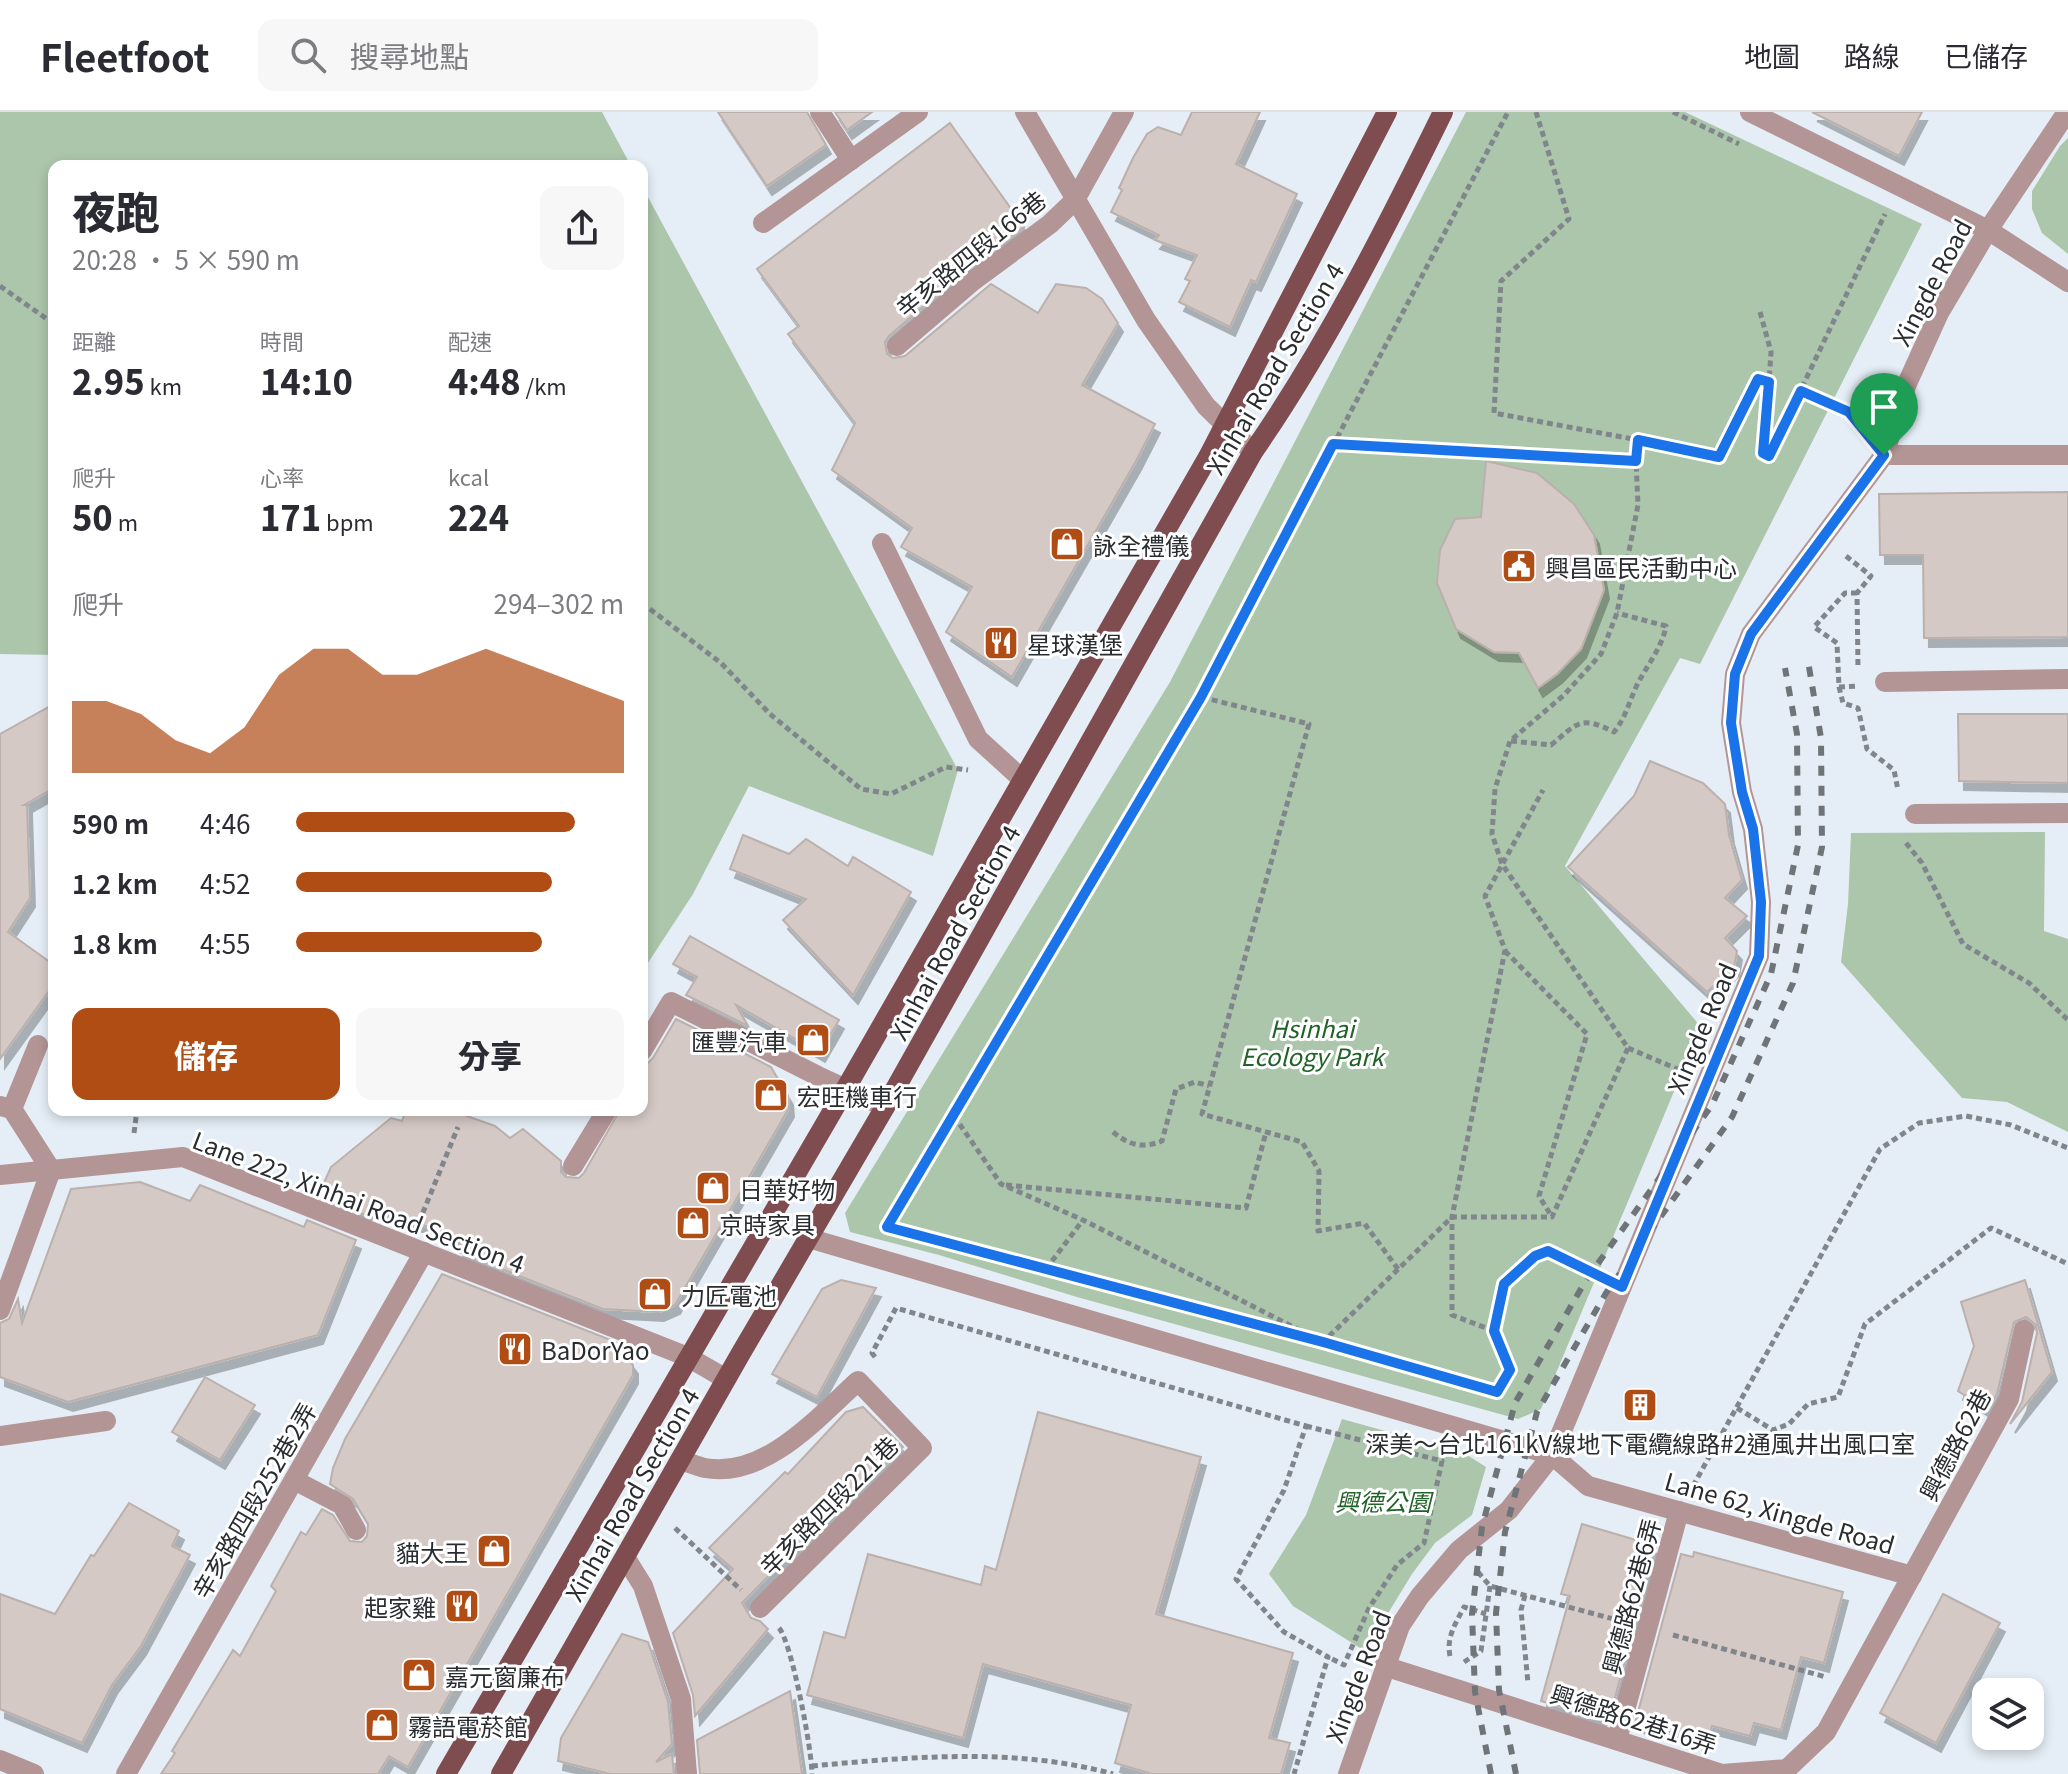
<!DOCTYPE html>
<html lang="zh-TW">
<head>
<meta charset="utf-8">
<style>
	:root { --surface:#fff; --page:#f7f7f7; --text:#2b2b33; --muted:#7c7c81; --line:#e1e1e2; --accent:#b04d15 }
	body { margin:0; font-family:Georgia,"Noto Sans TC",serif; background:var(--page); color:var(--text); height:100vh; display:flex; flex-direction:column; font-size:30px; white-space:nowrap }
	* { box-sizing:border-box; margin:0 }
	p { font-size:26px; color:var(--muted) }
	.icon { flex:none; width:44px; height:44px; fill:none; stroke:currentColor; stroke-width:2; stroke-linecap:round; stroke-linejoin:round }
	.map { position:relative; flex:1; overflow:hidden }
	.drawer { position:absolute; left:48px; top:48px; width:600px; height:956px; display:flex; flex-direction:column; background:var(--surface); border-radius:16px; box-shadow:0 4px 12px #0003 }
	.drawer>* { flex:none }
	.buttons { position:absolute; left:1972px; top:1566px; display:grid; gap:16px }
	.buttons a { display:grid; place-items:center; width:72px; height:72px; border-radius:16px; background:var(--surface); box-shadow:0 4px 12px #0003; font-size:40px }
	.pin { position:absolute; display:grid; place-items:center; width:68px; height:68px; color:#fff; margin:-82px -34px; border-radius:50% 50% 50% 0; rotate:-45deg; box-shadow:0 0 8px #0007 }
	.pin .icon { rotate:45deg }
	.round { display:grid; place-items:center; flex:none; width:84px; height:84px; border-radius:16px; background:var(--page) }
	.overview { display:flex; align-items:center; justify-content:space-between; height:136px; padding:0 24px }
	h1 { font-size:44px; font-weight:800; line-height:60px }
	.figures { display:grid; grid-template-columns:repeat(3,1fr); gap:12px; height:136px; padding:8px 24px }
	.figures div { display:grid; align-content:center }
	.figures b { font-size:34px; font-weight:800 }
	.figures small { font-size:22px; font-weight:400 }
	.figures p { font-size:22px }
	.chart { height:224px; padding:16px 24px }
	.chart p { display:flex; justify-content:space-between }
	.chart svg { width:100%; height:144px; margin-top:8px; fill:var(--accent); opacity:.7 }
	.action { display:flex; gap:16px; margin-top:auto; padding:16px 24px }
	.action a { flex:1; height:92px; border-radius:16px; background:var(--accent); color:#fff; font-size:32px; font-weight:800; line-height:92px; text-align:center }
	.action a+a { background:var(--page); color:var(--text) }
	ul { padding:0 24px; list-style:none; font-size:26px }
	li { display:grid; grid-template-columns:128px 96px 1fr; align-items:center; height:60px }
	li i { height:20px; border-radius:10px; background:var(--accent) }
	header { display:flex; align-items:center; gap:48px; box-sizing:border-box; height:112px; padding:0 40px; background:var(--surface); border-bottom:2px solid var(--line) }
	header strong { font-size:38px }
	nav { display:flex; gap:44px; margin-inline-start:auto; font-size:28px }
	.search { width:560px; height:72px; background:var(--page); display:flex; align-items:center; gap:20px; box-sizing:border-box; padding:0 28px; border-radius:16px; color:var(--muted); font-size:30px }
	.map>svg:first-child { display:block }
	.green { fill:#abc6ab }
	.building { fill:#d5c9c5; stroke:#bbb0ab; stroke-width:2; filter:url(#shadow) }
	.lines { fill:none; stroke-linecap:round; stroke-linejoin:round }
	.path { stroke:#80868c; stroke-width:5; stroke-dasharray:6 4; stroke-linecap:butt }
	.minor { stroke:#b39596; stroke-width:20 }
	.major { stroke:#7f4c50; stroke-width:20 }
	.rail { stroke:#6f7479; stroke-width:6; stroke-dasharray:10 10; stroke-linecap:butt }
	.route-casing { stroke:#fff; stroke-width:16 }
	.route { stroke:#1a73e8; stroke-width:10 }
	.labels { text-anchor:middle; dominant-baseline:central; stroke-width:6; stroke-linejoin:round; paint-order:stroke }
	.street-label { font-size:24px; fill:#292d30; stroke:#fff }
	.poi-label { font-size:24px; fill:#292d30; stroke:#fff; text-anchor:start }
	.park-label { font-size:24px; font-style:italic; fill:#216229; stroke:#fff }
</style>
</head>
<body>
<header>
<strong>Fleetfoot</strong>
<div class="search"><svg class="icon" aria-label="search" viewBox="0 0 24 24"><circle cx="10" cy="10" r="6"/><path d="M15 15l6 6"/></svg>搜尋地點</div>
<nav><a>地圖</a><a>路線</a><a>已儲存</a></nav>
</header>
<div class="map">
<svg width="2068" height="1662" viewBox="0 0 2068 1662">
	<defs>
		<filter id="shadow"><feDropShadow dx="5" dy="9" stdDeviation="0" flood-color="#0004"/></filter>
	</defs>
	<rect width="100%" height="100%" fill="#e5eef6"/>
	<g class="green">
		<path d="M0 0H602L631 54H54V543L0 542Z"/>
		<path d="M1466 0H1685L1922 112 1700 552 1680 546 1565 754 1701 915 1541 1297 1518 1307 1077 1185 939 1143 850 1120 845 1101 1170 570Z"/>
		<path d="M2068 26V142L2042 121 2032 97V79L2060 34Z"/>
		<path d="M642 74 958 658 933 744 749 674 693 782 642 860Z"/>
		<path d="M2045 720 2044 819 2068 827V1020L2007 990 1962 986 1841 850 1848 792 1851 721Z"/>
		<path d="M1342 1307 1464 1341 1486 1355 1472 1403 1435 1431 1412 1462 1365 1539 1293 1494 1269 1462 1306 1403Z"/>
	</g>
	<g class="building">
		<path d="M718 0H807L826 33 767 74Z"/>
		<path d="M835 0H872L847 18Z"/>
		<path d="M1192 0H1260L1236 52 1297 82 1256 170 1251 168 1230 215 1179 190 1190 169 1185 167 1197 143 1155 128 1159 123 1111 100 1122 78 1119 76 1133 46 1147 22 1158 15 1181 23Z"/>
		<path d="M1812 0H1922L1899 44Z"/>
		<path d="M950 11 1024 115 965 159 889 224 885 230 887 242 893 246 905 244 991 172 1038 201 1056 172 1086 176 1102 187 1118 211 1082 273 1155 312 1136 349 1012 565 946 520 972 475 901 435 912 416 832 358 855 311 788 222 799 214 757 157Z"/>
		<path d="M1486 349 1537 361 1574 392 1594 423 1604 478 1581 537 1557 562 1538 576 1519 541 1494 540 1456 517 1437 471 1440 438 1455 407 1481 405Z"/>
		<path d="M2068 380V525L1924 526 1923 443H1880L1879 382Z"/>
		<path d="M54 592V676L24 693H27L30 786 8 820 54 853V872L0 947V622Z"/>
		<path d="M1958 602H2068V671L1959 669Z"/>
		<path d="M1650 649 1703 671 1725 692 1729 723 1742 768 1725 786 1747 804 1725 826 1737 839 1734 855 1707 880 1568 755 1634 684Z"/>
		<path d="M743 723 789 742 806 727 848 754 853 745 911 780 853 883 783 808 806 787 730 757Z"/>
		<path d="M690 824 839 908 820 941 736 893 748 914 686 883 697 865 673 852Z"/>
		<path d="M676 907 771 955 788 984 789 996 675 1193 659 1200 603 1197 456 1139 462 1129 398 1103 369 1092 365 1103 318 1084 331 1055 391 1006 402 1009 406 998H450L495 1014 510 1026 523 1017 561 1049V1060L566 1065 579 1066 584 1061 620 998H642V957L653 946Z"/>
		<path d="M140 1070 190 1089 200 1073 304 1115 307 1108 356 1128 318 1223 68 1290 0 1265V1211L9 1207 18 1187 22 1211 71 1077Z"/>
		<path d="M442 1162 616 1230 633 1253V1263L408 1655 389 1644 378 1662H161L175 1641 172 1639 233 1538 240 1544 276 1479 271 1474 301 1420 306 1423 322 1397 333 1403 350 1429 362 1430 367 1424 368 1412 353 1387 330 1372 333 1356 345 1327Z"/>
		<path d="M841 1168 876 1176 817 1285 772 1262 822 1177Z"/>
		<path d="M2025 1168 2052 1260 2010 1312 2022 1290 2037 1221 2036 1213 2026 1205 2014 1210 1997 1282 1988 1298 1958 1279 1974 1234 1961 1190Z"/>
		<path d="M205 1265 255 1293 220 1348 172 1320Z"/>
		<path d="M863 1295 903 1335 833 1405 829 1402 742 1491 751 1506 760 1509 768 1517 695 1604 693 1583 673 1521 733 1457 709 1436 785 1360 788 1362 846 1300Z"/>
		<path d="M1038 1300 1201 1345 1156 1502 1293 1541 1269 1626 1290 1631 1281 1662H1152L1115 1651 1131 1593 983 1552 963 1626 807 1583 824 1520 845 1526 868 1442 981 1473 985 1454 996 1458Z"/>
		<path d="M129 1391 179 1419 172 1434 190 1443 141 1534 112 1573 82 1631 0 1597V1482L55 1502 91 1443 94 1444Z"/>
		<path d="M1582 1412 1656 1434 1610 1604 1602 1602 1601 1606 1541 1589 1570 1484 1561 1482Z"/>
		<path d="M1694 1440 1843 1480 1824 1551 1801 1545 1781 1618 1754 1611 1750 1624 1712 1614 1707 1630 1635 1611 1681 1442 1693 1445Z"/>
		<path d="M1943 1482 2000 1511 1936 1631 1880 1601Z"/>
		<path d="M622 1522 648 1530 668 1590 672 1632 656 1650 672 1642 674 1662H610L558 1649 561 1626Z"/>
		<path d="M790 1579 802 1662H700L697 1628Z"/>
	</g>
	<g class="lines">
		<g class="path">
			<path d="M1536 0 1569 107 1501 169 1494 301 1638 328"/>
			<path d="M1673 0 1739 32"/>
			<path d="M0 174 54 212"/>
			<path d="M1760 200 1771 240 1769 270"/>
			<path d="M1801 279 1849 300 1863 317"/>
			<path d="M1333 332 1636 349 1638 328 1719 345 1758 267 1769 270 1763 341 1769 344 1885 102"/>
			<path d="M1846 444 1871 464 1857 481 1858 557"/>
			<path d="M1857 481H1845L1814 515 1837 531 1839 575 1843 591 1858 596 1867 637 1894 658 1898 678"/>
			<path d="M642 491 721 551 770 602 861 677 891 682 946 655 968 658"/>
			<path d="M1839 575 1858 574"/>
			<path d="M1511 629 1551 633C1578 611 1580 603 1614 620 1626 605 1629 590 1637 573 1647 553 1662 536 1666 514L1617 501"/>
			<path d="M1906 731 1922 751 1963 832 2029 871 2068 908"/>
			<path d="M1505 839 1587 922 1539 1084 1552 1105"/>
			<path d="M1628 936 1682 959"/>
			<path d="M954 1004 1001 1072 1083 1108 1323 1230 1452 1105H1552L1628 936 1502 752 1492 722 1495 677 1510 629 1564 583 1601 542 1617 501 1638 393 1636 349"/>
			<path d="M1113 1020C1129 1033 1142 1037 1162 1029L1176 977 1195 970 1209 974"/>
			<path d="M134 1021 137 998"/>
			<path d="M1006 1073 1246 1096 1266 1020"/>
			<path d="M419 1110 458 1015"/>
			<path d="M890 1116 887 1115 1201 585"/>
			<path d="M904 1119 1312 1227"/>
			<path d="M1046 1157 1083 1108"/>
			<path d="M1398 1157 1364 1111 1318 1119 1319 1059 1302 1030 1202 1002 1309 612 1201 585 1508 0"/>
			<path d="M1494 1219 1452 1203V1105L1505 838 1485 784 1543 678"/>
			<path d="M1321 1230 1497 1280 1510 1258 1494 1219 1504 1172 1535 1144 1548 1139 1594 1162"/>
			<path d="M875 1245 872 1241 896 1196 1306 1314 1284 1378 1236 1467 1284 1520 1328 1545 1294 1662"/>
			<path d="M1737 1296 1773 1318 1789 1312 1808 1292 1838 1285 1865 1212 1991 1116 2068 1152"/>
			<path d="M1306 1314 1442 1349 1424 1431 1397 1453 1369 1496 1344 1553 1328 1545"/>
			<path d="M1693 1374 1880 1037 1919 1011 1966 1004 2011 1013 2068 1036"/>
			<path d="M675 1416 741 1478"/>
			<path d="M1478 1460 1490 1474 1621 1509"/>
			<path d="M1525 1483 1521 1498 1528 1571"/>
			<path d="M779 1516C792 1531 812 1639 812 1662"/>
			<path d="M1673 1523 1826 1565"/>
			<path d="M1450 1544C1446 1525 1456 1511 1464 1495L1486 1502"/>
			<path d="M1464 1550 1481 1539 1490 1474"/>
			<path d="M812 1654C911 1645 1016 1635 1113 1662"/>
		</g>
		<g class="minor">
			<path d="M820 0 851 48"/>
			<path d="M1025 0 1146 208 1206 294 1253 340"/>
			<path d="M1750 0 1988 118 2068 170"/>
			<path d="M763 111 918 0"/>
			<path d="M897 234 973 169 1050 112 1075 88 1124 0"/>
			<path d="M1884 343H2068"/>
			<path d="M882 431 978 627 1022 667"/>
			<path d="M1885 570 2068 567"/>
			<path d="M1915 702 2068 701"/>
			<path d="M642 939 671 890 818 964 885 995"/>
			<path d="M0 994 12 997 51 1058 0 1198"/>
			<path d="M12 997 38 933"/>
			<path d="M573 1054 607 998"/>
			<path d="M0 1063 183 1045 688 1245 726 1267"/>
			<path d="M808 1126 1552 1343 1588 1374 1912 1464"/>
			<path d="M0 1324 106 1309"/>
			<path d="M680 1348C688 1350 696 1354 705 1356 765 1367 818 1305 858 1269L922 1336 760 1496"/>
			<path d="M294 1368 342 1393 356 1418"/>
			<path d="M625 1445 643 1474 681 1587 687 1662"/>
			<path d="M1384 1554 1722 1662 1787 1657 1826 1620 2009 1287 2024 1218"/>
			<path d="M1617 1628 1679 1399"/>
			<path d="M0 1648 34 1662"/>
			<path d="M126 1662 424 1140"/>
			<path d="M1348 1662 1400 1514 1420 1484 1459 1438 1509 1398 1552 1343 1759 844 1761 790 1753 717 1742 680 1731 611 1735 562 1751 522 1884 343 1906 274 1939 201 1988 118 2067 0"/>
		</g>
		<g class="major">
			<path d="M446 1662 846 976 1208 345 1387 0"/>
			<path d="M501 1662 741 1241 885 995 1253 340C1327 233 1386 116 1443 0"/>
		</g>
		<g class="rail">
			<path d="M1491 1662 1475 1580 1472 1502 1482 1415 1515 1291 1586 1168 1712 993 1771 862 1798 733 1797 622 1785 556"/>
			<path d="M1516 1662 1499 1578 1496 1501 1505 1420 1537 1300 1606 1181 1732 1005 1793 871 1822 735 1821 626 1808 549"/>
		</g>
	</g>
	<g class="lines">
		<g class="route-casing">
			<path id="route" d="M1758 267 1769 270 1763 341 1769 344 1801 279 1849 300 1884 343 1751 522 1735 562 1731 611 1742 680 1753 717 1761 790 1759 844 1622 1175 1548 1139 1535 1144 1504 1172 1494 1219 1510 1258 1497 1280 1323 1230 887 1115 1201 585 1333 332 1636 349 1638 328 1719 345Z"/>
		</g>
		<use href="#route" class="route"/>
	</g>
	<defs>
		<g id="shop-square" transform="scale(1.8)"><rect x="-9" y="-9" width="18" height="18" rx="4" fill="#b04d15" stroke="#fff"/><path d="M-5-2.5h2.3a2.7 3.5 0 0 1 5.4 0H5L5.5 6h-11ZM-1.5-2.5h3a1.5 2.3 0 0 0-3 0Z" fill="#fff"/></g>
		<g id="civic-square" transform="scale(1.8)"><rect x="-9" y="-9" width="18" height="18" rx="4" fill="#b04d15" stroke="#fff"/><path d="M-.6-6.5H3V-4.5H.6V-3L4-1V1h2V6H-6V1h2V-1L-.6-3ZM-1.2 2.5V6h2.4V2.5Z" fill="#fff"/></g>
		<g id="restaurant-square" transform="scale(1.8)"><rect x="-9" y="-9" width="18" height="18" rx="4" fill="#b04d15" stroke="#fff"/><path d="M-5-6h1v4h1v-4h1v4h1v-4h1v5L-1.5 .5V6h-2V.5L-5-1ZM5-6V6H3V1.5H1.5Q1.5-4 5-6Z" fill="#fff"/></g>
		<g id="building-square" transform="scale(1.8)"><rect x="-9" y="-9" width="18" height="18" rx="4" fill="#b04d15" stroke="#fff"/><path d="M-4-6H4V6H1V3H-1V6H-4ZM-2.5-4.3h1.7v1.8h-1.7ZM.8-4.3h1.7v1.8H.8ZM-2.5-1h1.7V.8h-1.7ZM.8-1h1.7V.8H.8Z" fill="#fff"/></g>
	</defs>
	<g fill-rule="evenodd">
		<use href="#shop-square" x="1067" y="432"/>
		<use href="#civic-square" x="1519" y="454"/>
		<use href="#restaurant-square" x="1001" y="531"/>
		<use href="#shop-square" x="813" y="928"/>
		<use href="#shop-square" x="771" y="983"/>
		<use href="#shop-square" x="713" y="1076"/>
		<use href="#shop-square" x="693" y="1111"/>
		<use href="#shop-square" x="655" y="1182"/>
		<use href="#restaurant-square" x="515" y="1237"/>
		<use href="#building-square" x="1640" y="1293"/>
		<use href="#shop-square" x="494" y="1439"/>
		<use href="#restaurant-square" x="462" y="1494"/>
		<use href="#shop-square" x="419" y="1563"/>
		<use href="#shop-square" x="382" y="1613"/>
	</g>
	<g class="labels">
		<g class="street-label">
			<text transform="translate(970 141) rotate(-39)">辛亥路四段166巷</text>
			<text transform="translate(1931 170) rotate(-62)">Xingde Road</text>
			<text transform="translate(1274 256) rotate(-59)">Xinhai Road Section 4</text>
			<text transform="translate(954 820) rotate(-61)">Xinhai Road Section 4</text>
			<text transform="translate(1701 916) rotate(-67)">Xingde Road</text>
			<text transform="translate(359 1089) rotate(21)">Lane 222, Xinhai Road Section 4</text>
			<text transform="translate(1954 1332) rotate(-62)">興德路62巷</text>
			<text transform="translate(631 1382) rotate(-60)">Xinhai Road Section 4</text>
			<text transform="translate(253 1388) rotate(-60)">辛亥路四段252巷2弄</text>
			<text transform="translate(828 1393) rotate(-45)">辛亥路四段221巷</text>
			<text transform="translate(1780 1400) rotate(16)">Lane 62, Xingde Road</text>
			<text transform="translate(1630 1484) rotate(-75)">興德路62巷6弄</text>
			<text transform="translate(1357 1564) rotate(-69)">Xingde Road</text>
			<text transform="translate(1634 1606) rotate(18)">興德路62巷16弄</text>
		</g>
		<g class="poi-label">
			<text x="1093" y="432">詠全禮儀</text>
			<text x="1545" y="454">興昌區民活動中心</text>
			<text x="1027" y="531">星球漢堡</text>
			<text x="787" y="928" text-anchor="end">匯豐汽車</text>
			<text x="797" y="983">宏旺機車行</text>
			<text x="739" y="1076">日華好物</text>
			<text x="719" y="1111">京時家具</text>
			<text x="681" y="1182">力匠電池</text>
			<text x="541" y="1237">BaDorYao</text>
			<text x="1640" y="1330" text-anchor="middle">深美～台北161kV線地下電纜線路#2通風井出風口室</text>
			<text x="468" y="1439" text-anchor="end">貓大王</text>
			<text x="436" y="1494" text-anchor="end">起家雞</text>
			<text x="445" y="1563">嘉元窗廉布</text>
			<text x="408" y="1613">霧語電菸館</text>
		</g>
		<g class="park-label">
			<text x="1312" y="915">Hsinhai<tspan x="1312" dy="28">Ecology Park</tspan></text>
			<text x="1383" y="1388">興德公園</text>
		</g>
	</g>
</svg>
<div class="buttons">
<a><svg class="icon" aria-label="layers" viewBox="0 0 24 24"><path d="M12 4l9 5-9 5-9-5zM3 14l9 5 9-5"/></svg></a>
</div>
<div class="pin" style="left:1884px;top:343px;background:#1e9e55"><svg class="icon" aria-label="arrive" viewBox="0 0 24 24"><path d="M6 21V4h12l-3 4 3 4H6"/></svg></div>
<section class="drawer">
<div class="overview"><div><h1>夜跑</h1><p>20:28 · 5 × 590 m</p></div><a class="round"><svg class="icon" aria-label="share" viewBox="0 0 24 24"><path d="M12 15V3M7 8l5-5 5 5M5 13v7h14v-7"/></svg></a></div>
<div class="figures">
<div><p>距離</p><b>2.95<small> km</small></b></div>
<div><p>時間</p><b>14:10</b></div>
<div><p>配速</p><b>4:48<small> /km</small></b></div>
</div>
<div class="figures">
<div><p>爬升</p><b>50<small> m</small></b></div>
<div><p>心率</p><b>171<small> bpm</small></b></div>
<div><p>kcal</p><b>224</b></div>
</div>
<div class="chart"><p><span>爬升</span>294–302 m</p>
<svg viewBox="0 0 160 44" preserveAspectRatio="none"><path d="M0 44V22L10 22L20 26L30 34L40 38L50 30L60 14L70 6L80 6L90 14L100 14L110 10L120 6L130 10L140 14L150 18L160 22V44z"/></svg>
</div>
<ul>
<li><b>590 m</b>4:46<i style="width:85%"></i></li>
<li><b>1.2 km</b>4:52<i style="width:78%"></i></li>
<li><b>1.8 km</b>4:55<i style="width:75%"></i></li>
</ul>
<div class="action"><a>儲存</a><a>分享</a></div>
</section>
</div>
</body>
</html>
